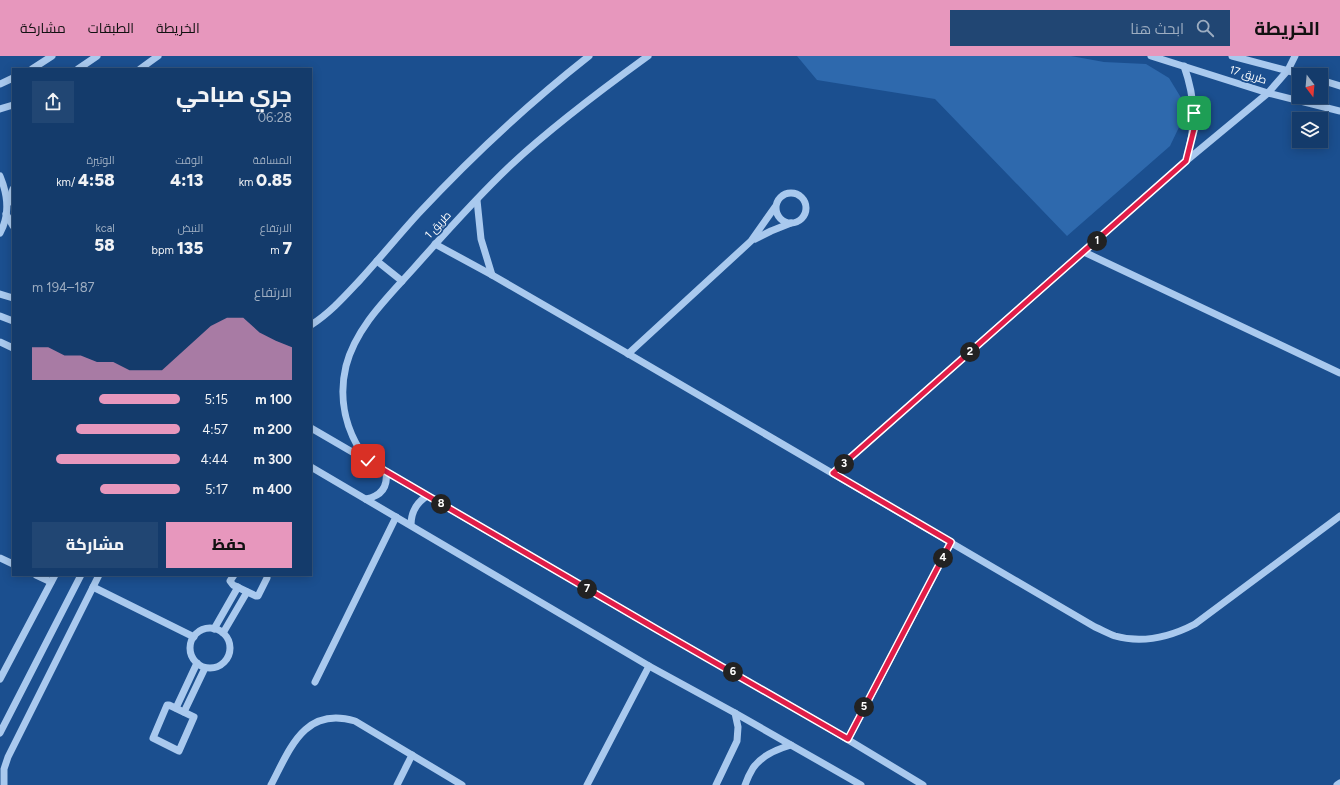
<!DOCTYPE html>
<html lang="ar">
<head>
<meta charset="utf-8">
<style>
	:root { --surface:#143b6b; --page:#214673; --text:#f1f3f6; --muted:#9dadc1; --line:#33557e; --accent:#e797bd }
	body { margin:0; font-family:Figtree,Cairo,sans-serif; background:var(--page); color:var(--text); direction:rtl; height:100vh; display:flex; flex-direction:column; font-size:15px; white-space:nowrap }
	* { box-sizing:border-box; margin:0 }
	p { font-size:13px; color:var(--muted) }
	.icon { flex:none; width:22px; height:22px; fill:none; stroke:currentColor; stroke-width:2; stroke-linecap:round; stroke-linejoin:round }
	.map { position:relative; flex:1; overflow:hidden; direction:ltr }
	.side { position:absolute; left:12px; top:12px; width:300px; height:508px; display:flex; flex-direction:column; background:var(--surface); border-radius:0px; box-shadow:0 2px 10px #0003,0 0 0 1px var(--line); direction:rtl }
	.side>* { flex:none }
	.needle { width:26px; rotate:164deg }
	.buttons { position:absolute; left:1292px; top:12px; display:grid; gap:8px }
	.buttons a { display:grid; place-items:center; width:36px; height:36px; border-radius:0px; background:var(--surface); box-shadow:0 2px 10px #0003,0 0 0 1px var(--line); font-size:20px }
	.pin { position:absolute; display:grid; place-items:center; width:34px; height:34px; color:#fff; margin:-17px; border-radius:8px; box-shadow:0 2px 6px #0006 }
	.km { position:absolute; width:20px; height:20px; margin:-10px; border-radius:50%; background:#222; color:#fff; font-size:11px; line-height:20px; text-align:center }
	.round { display:grid; place-items:center; flex:none; width:42px; height:42px; border-radius:0px; background:var(--page) }
	.summary { display:flex; align-items:center; justify-content:space-between; height:68px; padding:0 20px }
	h1 { font-size:22px; font-weight:800; line-height:30px }
	.metrics { display:grid; grid-template-columns:repeat(3,1fr); gap:6px; height:68px; padding:4px 20px }
	.metrics div { display:grid; align-content:center }
	.metrics b { font-size:17px; font-weight:800 }
	.metrics small { font-size:11px; font-weight:400 }
	.metrics p { font-size:11px }
	.chart { height:112px; padding:8px 20px }
	.chart p { display:flex; justify-content:space-between }
	.chart svg { width:100%; height:72px; margin-top:4px; fill:var(--accent); opacity:.7 }
	.cta { display:flex; gap:8px; margin-top:auto; padding:8px 20px }
	.cta a { flex:1; height:46px; border-radius:0px; background:var(--accent); color:#111; font-size:16px; font-weight:800; line-height:46px; text-align:center }
	.cta a+a { background:var(--page); color:var(--text) }
	ul { padding:0 20px; list-style:none; font-size:13px }
	li { display:grid; grid-template-columns:64px 48px 1fr; align-items:center; height:30px }
	li i { height:10px; border-radius:5px; background:var(--accent) }
	header { display:flex; align-items:center; gap:24px; box-sizing:border-box; height:56px; padding:0 20px; background:var(--accent); color:#111 }
	header strong { font-size:19px }
	nav { display:flex; gap:22px; margin-inline-start:auto; font-size:14px }
	.search { width:280px; height:36px; background:var(--page); display:flex; align-items:center; gap:10px; box-sizing:border-box; padding:0 14px; border-radius:0px; color:var(--muted); font-size:15px }
	.map>svg:first-child { display:block }
	.green { fill:#2e69ad }
	.lines { fill:none; stroke-linecap:round; stroke-linejoin:round }
	.minor { stroke:#a9c9ee; stroke-width:7 }
	.route-casing { stroke:#fff; stroke-width:8 }
	.route { stroke:#e11d48; stroke-width:5 }
	.labels { text-anchor:middle; dominant-baseline:central; stroke-width:3.5; stroke-linejoin:round; paint-order:stroke }
	.street-label { font-size:11px; fill:#fff; stroke:#1b4f8f }
</style>
</head>
<body>
<header>
<strong>الخريطة</strong>
<div class="search"><svg class="icon" aria-label="search" viewBox="0 0 24 24"><circle cx="10" cy="10" r="6"/><path d="M15 15l6 6"/></svg>ابحث هنا</div>
<nav><a>الخريطة</a><a>الطبقات</a><a>مشاركة</a></nav>
</header>
<div class="map">
<svg width="1340" height="729" viewBox="0 0 1340 729">
	<rect width="100%" height="100%" fill="#1b4f8f"/>
	<path class="green" d="M797 0H1071L1104 6 1146 8 1169 22 1183 45 1181 67 1170 90 1067 180 935 43 817 24Z"/>
	<g class="lines">
		<g class="minor">
			<path d="M1151 0 1268 37 1340 55"/>
			<path d="M1232 0 1304 19"/>
			<path d="M1184 10C1196 44 1196 70 1186 105"/>
			<path d="M32 13 52 0"/>
			<path d="M78 13 97 0"/>
			<path d="M140 13 158 0"/>
			<path d="M1321 24 1340 30"/>
			<path d="M0 28 13 22"/>
			<path d="M0 53 13 49"/>
			<path d="M0 120C8 139 10 159 0 177"/>
			<circle cx="791" cy="152" r="15"/>
			<path d="M477 144 481 183 492 219"/>
			<path d="M8 147 13 133"/>
			<path d="M6 158 13 170"/>
			<path d="M755 183 771 175 791 167"/>
			<path d="M435 188 492 219 632 300 1095 571C1102 574 1109 578 1115 580 1143 588 1170 581 1195 568L1340 460"/>
			<path d="M1084 196 1340 317"/>
			<path d="M377 205 402 225"/>
			<path d="M0 238 13 242"/>
			<path d="M0 260 13 265"/>
			<path d="M311 269C330 257 345 240 360 224 380 202 398 180 418 158 471 101 528 48 589 0"/>
			<path d="M0 286 13 292"/>
			<path d="M628 298 751 185 775 151"/>
			<path d="M311 372 658 574 822 668 923 729"/>
			<path d="M365 402C346 375 338 343 346 310 356 271 388 241 414 212 445 177 477 141 511 109 554 69 601 34 648 0"/>
			<path d="M311 411 649 610 735 657 861 729"/>
			<path d="M833 417 1186 105 1268 37 1288 14 1295 0"/>
			<path d="M366 443C381 440 388 431 386 416"/>
			<path d="M411 469C411 456 416 447 427 440"/>
			<path d="M0 502 13 508"/>
			<path d="M36 519 51 526"/>
			<path d="M234 519 230 525 233 529 256 540H258L267 522V519"/>
			<path d="M93 531 194 581"/>
			<circle cx="210" cy="592" r="20"/>
			<path d="M214 573 238 531"/>
			<path d="M223 577 247 536"/>
			<path d="M0 623 55 519"/>
			<path d="M315 626 396 461"/>
			<path d="M167 649H169L194 661 179 695 153 682Z"/>
			<path d="M176 652 197 607"/>
			<path d="M184 656 205 612"/>
			<path d="M0 677 81 519"/>
			<path d="M848 683 951 487"/>
			<path d="M4 729V713L8 701 99 519"/>
			<path d="M271 729C290 693 304 650 355 665L462 729"/>
			<path d="M397 729 412 699"/>
			<path d="M587 729 649 610"/>
			<path d="M716 729 737 685 738 671 735 657"/>
			<path d="M745 729C747 723 750 717 753 712 762 699 777 693 791 689"/>
			<path d="M1337 729 1340 727"/>
		</g>
	</g>
	<g class="lines">
		<g class="route-casing">
			<path id="route" d="M368 405 658 574 848 683 951 486 833 417 1186 105 1194 73V57"/>
		</g>
		<use href="#route" class="route"/>
	</g>
	<g class="labels">
		<g class="street-label">
			<text transform="translate(1248 19) rotate(17)">طريق 17</text>
			<text transform="translate(438 169) rotate(-47)">طريق 1</text>
		</g>
	</g>
</svg>
<div class="buttons">
<a><svg class="needle" viewBox="-14 -14 28 28"><path d="M0-13l5 13h-10z" fill="#e53935"/><path d="M0 13l5-13h-10z" fill="#9dadc1"/></svg></a>
<a><svg class="icon" aria-label="layers" viewBox="0 0 24 24"><path d="M12 4l9 5-9 5-9-5zM3 14l9 5 9-5"/></svg></a>
</div>
<div class="pin" style="left:1194px;top:57px;background:#1e9e55"><svg class="icon" aria-label="arrive" viewBox="0 0 24 24"><path d="M6 21V4h12l-3 4 3 4H6"/></svg></div>
<div class="pin" style="left:368px;top:405px;background:#d93025"><svg class="icon" aria-label="check" viewBox="0 0 24 24"><path d="M5 12l5 5 9-10"/></svg></div>
<b class="km" style="left:1097px;top:185px">1</b>
<b class="km" style="left:970px;top:296px">2</b>
<b class="km" style="left:844px;top:408px">3</b>
<b class="km" style="left:943px;top:502px">4</b>
<b class="km" style="left:864px;top:651px">5</b>
<b class="km" style="left:733px;top:616px">6</b>
<b class="km" style="left:587px;top:533px">7</b>
<b class="km" style="left:441px;top:448px">8</b>
<section class="side">
<div class="summary"><div><h1>جري صباحي</h1><p>06:28</p></div><a class="round"><svg class="icon" aria-label="share" viewBox="0 0 24 24"><path d="M12 15V3M7 8l5-5 5 5M5 13v7h14v-7"/></svg></a></div>
<div class="metrics">
<div><p>المسافة</p><b>0.85<small> km</small></b></div>
<div><p>الوقت</p><b>4:13</b></div>
<div><p>الوتيرة</p><b>4:58<small> /km</small></b></div>
</div>
<div class="metrics">
<div><p>الارتفاع</p><b>7<small> m</small></b></div>
<div><p>النبض</p><b>135<small> bpm</small></b></div>
<div><p>kcal</p><b>58</b></div>
</div>
<div class="chart"><p><span>الارتفاع</span>187–194 m</p>
<svg viewBox="0 0 160 44" preserveAspectRatio="none"><path d="M0 44V24L10 24L20 29L30 29L40 33L50 33L60 38L70 38L80 38L90 29L100 20L110 11L120 6L130 6L140 15L150 20L160 24V44z"/></svg>
</div>
<ul>
<li><b>100 m</b>5:15<i style="width:55%"></i></li>
<li><b>200 m</b>4:57<i style="width:70%"></i></li>
<li><b>300 m</b>4:44<i style="width:84%"></i></li>
<li><b>400 m</b>5:17<i style="width:54%"></i></li>
</ul>
<div class="cta"><a>حفظ</a><a>مشاركة</a></div>
</section>
</div>
</body>
</html>
